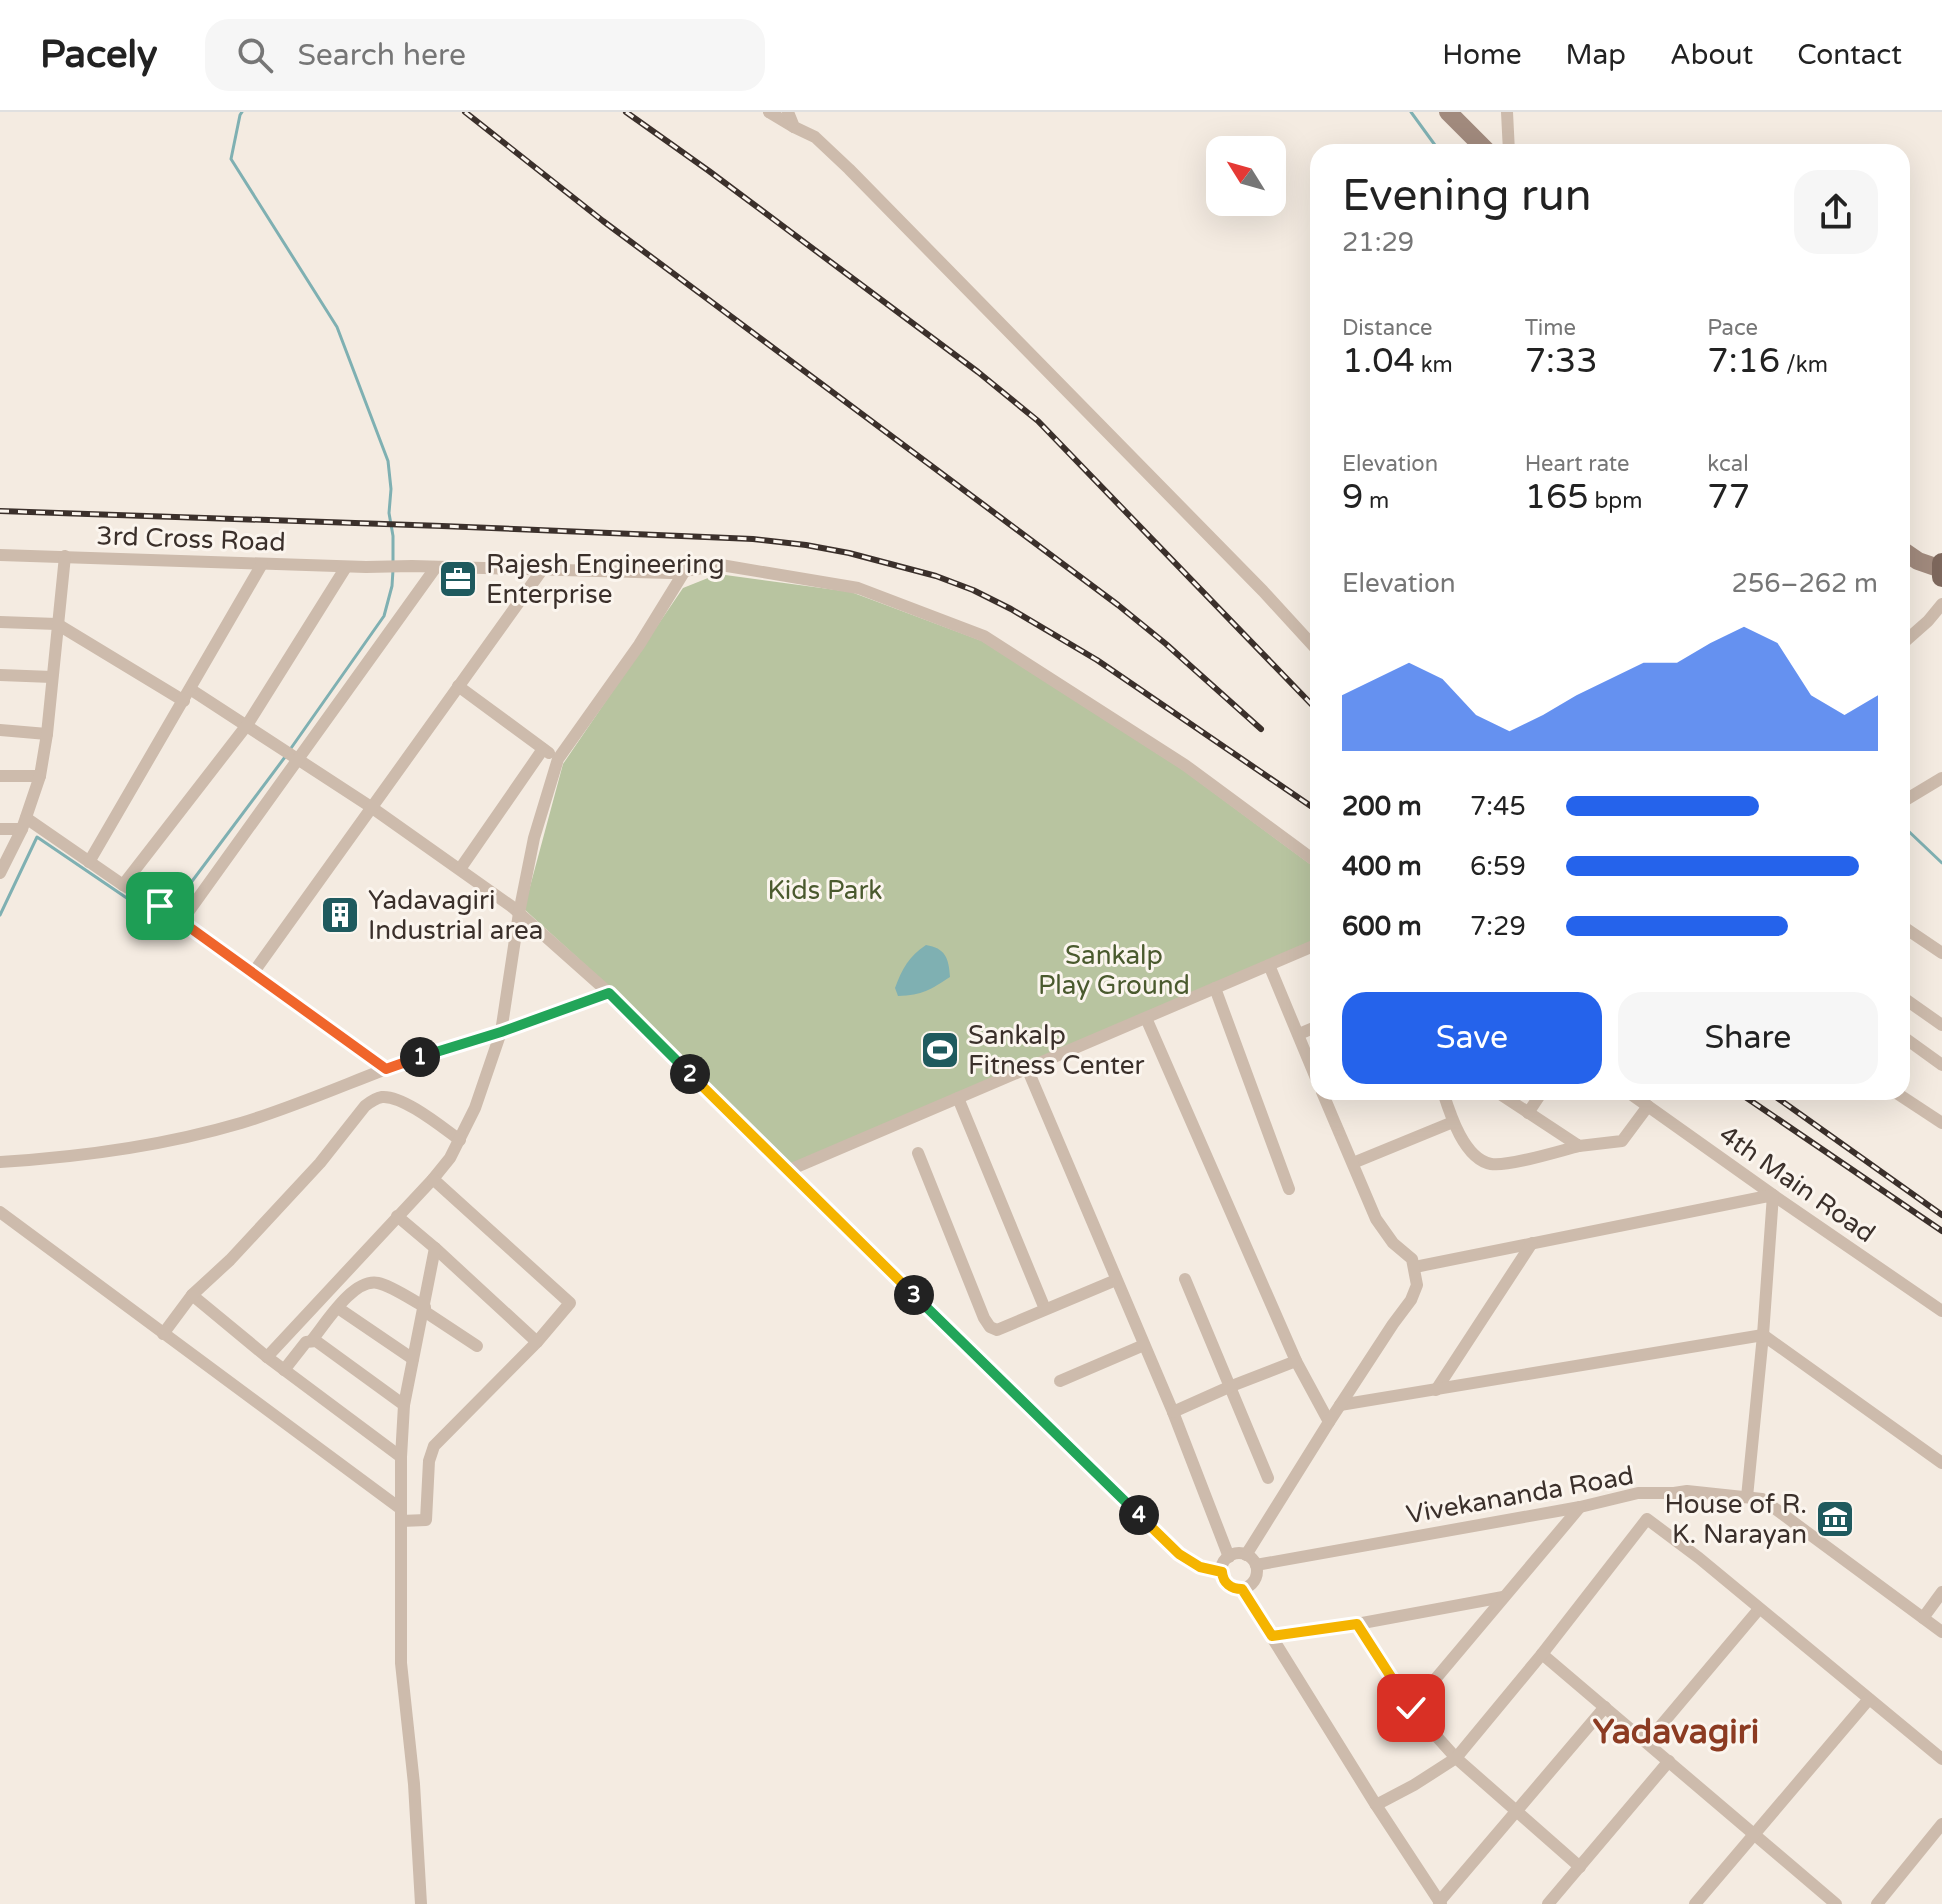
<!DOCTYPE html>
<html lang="en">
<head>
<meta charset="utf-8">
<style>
	:root { --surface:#fff; --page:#f6f6f6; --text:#222; --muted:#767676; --line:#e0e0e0; --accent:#2563eb }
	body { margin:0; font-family:"Varela Round",sans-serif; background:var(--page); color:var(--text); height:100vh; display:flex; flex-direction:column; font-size:30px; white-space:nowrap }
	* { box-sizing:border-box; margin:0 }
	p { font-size:26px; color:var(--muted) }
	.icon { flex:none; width:44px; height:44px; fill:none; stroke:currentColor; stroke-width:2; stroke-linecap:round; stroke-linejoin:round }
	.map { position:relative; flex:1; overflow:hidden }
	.sheet { position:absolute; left:1310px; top:32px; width:600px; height:956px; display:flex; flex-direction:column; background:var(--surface); border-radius:24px; box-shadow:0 8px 32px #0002 }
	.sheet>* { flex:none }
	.needle { width:52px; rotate:307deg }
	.fabs { position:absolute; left:1206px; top:24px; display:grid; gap:16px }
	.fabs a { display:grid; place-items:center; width:80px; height:80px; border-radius:16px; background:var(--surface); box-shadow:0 8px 32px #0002; font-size:40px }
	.pin { position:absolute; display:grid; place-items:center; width:68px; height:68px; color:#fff; margin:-34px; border-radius:16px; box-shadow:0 4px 12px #0006 }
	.km { position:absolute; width:40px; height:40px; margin:-20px; border-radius:50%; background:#222; color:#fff; font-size:22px; line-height:40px; text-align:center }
	.round { display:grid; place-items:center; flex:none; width:84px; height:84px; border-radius:24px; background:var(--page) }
	.summary { display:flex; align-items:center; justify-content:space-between; height:136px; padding:0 32px }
	h1 { font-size:44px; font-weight:600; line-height:60px }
	.stats { display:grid; grid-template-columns:repeat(3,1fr); gap:12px; height:136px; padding:8px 32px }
	.stats div { display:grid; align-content:center }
	.stats b { font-size:34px; font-weight:600 }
	.stats small { font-size:22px; font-weight:400 }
	.stats p { font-size:22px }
	.chart { height:224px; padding:16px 32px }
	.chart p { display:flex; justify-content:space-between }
	.chart svg { width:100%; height:144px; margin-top:8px; fill:var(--accent); opacity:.7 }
	.button { display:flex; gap:16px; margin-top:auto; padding:16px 32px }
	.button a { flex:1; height:92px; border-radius:24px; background:var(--accent); color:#fff; font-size:32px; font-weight:600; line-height:92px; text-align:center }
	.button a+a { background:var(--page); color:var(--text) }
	ul { padding:0 32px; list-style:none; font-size:26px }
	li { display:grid; grid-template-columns:128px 96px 1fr; align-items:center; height:60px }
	li i { height:20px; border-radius:10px; background:var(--accent) }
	header { display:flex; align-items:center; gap:48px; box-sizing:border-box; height:112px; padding:0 40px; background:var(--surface); border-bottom:2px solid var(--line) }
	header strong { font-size:38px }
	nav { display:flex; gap:44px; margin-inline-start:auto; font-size:28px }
	.search { width:560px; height:72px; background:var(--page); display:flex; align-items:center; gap:20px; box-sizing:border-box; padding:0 28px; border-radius:24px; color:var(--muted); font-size:30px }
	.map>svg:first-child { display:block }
	.green { fill:#b8c4a0 }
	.water { fill:#7fb0b2 }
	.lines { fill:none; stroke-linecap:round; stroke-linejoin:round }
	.stream { stroke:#7fb0b2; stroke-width:3 }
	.street { stroke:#cdbbac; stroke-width:12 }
	.secondary { stroke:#a18a7d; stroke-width:18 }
	.primary { stroke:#7d675c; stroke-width:20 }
	.rail-casing { stroke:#3b302b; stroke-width:6 }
	.rail { stroke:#fbf5ee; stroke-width:3; stroke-dasharray:9; stroke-linecap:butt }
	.split-1-casing { stroke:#fff; stroke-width:16 }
	.split-2-casing { stroke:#fff; stroke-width:16 }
	.split-3-casing { stroke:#fff; stroke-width:16 }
	.split-4-casing { stroke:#fff; stroke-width:16 }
	.split-5-casing { stroke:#fff; stroke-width:16 }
	.split-1 { stroke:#f0652b; stroke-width:10 }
	.split-2 { stroke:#22a559; stroke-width:10 }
	.split-3 { stroke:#f5b400; stroke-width:10 }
	.split-4 { stroke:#22a559; stroke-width:10 }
	.split-5 { stroke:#f5b400; stroke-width:10 }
	.labels { text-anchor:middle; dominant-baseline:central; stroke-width:6; stroke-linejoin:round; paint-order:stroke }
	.street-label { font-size:26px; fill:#3b302b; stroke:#fbf5ee }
	.poi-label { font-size:26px; fill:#3b302b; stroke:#fbf5ee; text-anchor:start }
	.park-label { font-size:26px; fill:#4a5a2e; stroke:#fbf5ee }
	.district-label { font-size:34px; font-weight:bold; fill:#8c3b22; stroke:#fbf5ee }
</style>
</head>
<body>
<header>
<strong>Pacely</strong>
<div class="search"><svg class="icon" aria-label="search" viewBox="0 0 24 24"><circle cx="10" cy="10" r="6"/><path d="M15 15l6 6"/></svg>Search here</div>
<nav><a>Home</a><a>Map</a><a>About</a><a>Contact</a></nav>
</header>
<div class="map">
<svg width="1942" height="1792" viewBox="0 0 1942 1792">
	<rect width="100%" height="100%" fill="#f4ebe1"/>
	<path class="green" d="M718 462 851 480 982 529 1183 658 1318 758V827L787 1054 613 878 524 797 563 652 683 476Z"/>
	<path class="water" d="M926 833C945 836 949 846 950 865 930 878 923 883 898 884L895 876C902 857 909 844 926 833Z"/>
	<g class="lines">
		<g class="stream">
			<path d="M242 0 240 3 231 47 337 215 388 349 391 377 389 401 393 424V450"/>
			<path d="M1411 0 1440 40"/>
			<path d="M289 639 384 504 392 474 393 458"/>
			<path d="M1902 713 1942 751"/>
			<path d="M172 796 285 645"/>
			<path d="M0 803 37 725 162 810 168 802"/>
		</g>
		<g class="street">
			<path d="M769 0 794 15"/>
			<path d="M788 0 794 15 815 25 849 57 1263 479 1318 539"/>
			<path d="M1507 0 1509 40"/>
			<path d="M0 443 366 455 412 454 671 461 721 453 858 476 984 524 1185 653 1318 751"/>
			<path d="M0 510 57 512 184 589"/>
			<path d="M1902 532 1928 509 1942 492"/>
			<path d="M0 563 52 565"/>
			<path d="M458 574 549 641"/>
			<path d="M190 577 371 695 511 794 609 881 787 1059 1179 1442 1200 1455 1222 1460"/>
			<path d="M0 618 47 622"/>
			<path d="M0 664H40"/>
			<path d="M1902 690 1942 666"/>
			<path d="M26 706 123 773 160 794 386 957"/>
			<path d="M0 717H22"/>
			<path d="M89 750 262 452"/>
			<path d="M460 757 543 637"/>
			<path d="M0 761 22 717 40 664 47 622 65 444"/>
			<path d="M123 773 247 613 346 455"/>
			<path d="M181 810 436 455"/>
			<path d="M1902 814 1942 841"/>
			<path d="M1269 853 1318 971"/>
			<path d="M253 861 542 458"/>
			<path d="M1215 876 1289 1077"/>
			<path d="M1902 885 1942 913"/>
			<path d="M1146 906 1296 1249 1329 1310"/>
			<path d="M1299 922 1318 914"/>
			<path d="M1902 924 1942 953"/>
			<path d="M1027 956 1173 1300 1229 1445"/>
			<path d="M1443 980C1450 1002 1464 1047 1491 1052 1508 1055 1559 1039 1579 1034"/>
			<path d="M1497 980 1579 1034 1622 1029 1648 994"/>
			<path d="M1628 980 1773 1083 1942 1199"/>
			<path d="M1895 980 1942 1011"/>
			<path d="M958 986 1045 1197"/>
			<path d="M1528 1001 1542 980"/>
			<path d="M918 1041 984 1206 990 1215 997 1218 1116 1168"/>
			<path d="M0 1050C81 1045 163 1034 241 1011 301 993 359 966 418 945 445 936 473 929 500 920 537 909 573 894 609 881"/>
			<path d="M1353 1051 1453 1010"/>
			<path d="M787 1059 1318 832"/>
			<path d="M0 1100 401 1397"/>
			<path d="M397 1104 435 1136 537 1230"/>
			<path d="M1415 1155 1773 1083 1763 1223 1747 1385"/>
			<path d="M1185 1167 1268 1366"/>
			<path d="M192 1183 267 1245 401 1345"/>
			<path d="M338 1196 413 1247"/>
			<path d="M424 1199 477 1234"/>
			<path d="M163 1222 192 1183 230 1148 320 1051 365 994C370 990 376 986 382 985 403 983 443 1016 460 1028"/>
			<path d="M312 1228C326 1211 353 1166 378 1171 392 1174 412 1188 425 1195"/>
			<path d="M267 1245 433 1067 450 1046 475 996 501 920 519 801 534 726 558 647 639 533 684 460"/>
			<path d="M284 1258 306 1230 316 1229 404 1293"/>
			<path d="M1060 1269 1144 1233"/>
			<path d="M1436 1278 1532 1131"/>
			<path d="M1340 1293 1763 1223 1942 1351"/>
			<path d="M1173 1300 1229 1275 1296 1249"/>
			<path d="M401 1409 426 1408 429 1349 434 1334 537 1230 570 1191 433 1067"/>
			<circle cx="1239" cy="1459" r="18"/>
			<path d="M1246 1443 1329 1310 1393 1212 1411 1188 1417 1173 1412 1147 1393 1131 1376 1107 1322 980"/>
			<path d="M1256 1453 1580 1395 1638 1381H1674L1687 1379 1762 1387 1942 1520"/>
			<path d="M1242 1477 1376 1693 1441 1792"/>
			<path d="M1923 1506 1942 1480"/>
			<path d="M1357 1512 1411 1596 1456 1646 1580 1755"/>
			<path d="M1272 1524 1357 1512 1503 1485"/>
			<path d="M1542 1542 1836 1792"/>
			<path d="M1411 1596 1580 1395"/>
			<path d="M1647 1630 1759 1497"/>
			<path d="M1376 1693 1414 1673 1456 1646 1542 1542 1647 1407 1699 1446 1942 1647"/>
			<path d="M1439 1790 1605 1595"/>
			<path d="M421 1792 414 1672 401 1551V1345L404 1293 435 1136"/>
			<path d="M1548 1792 1669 1649"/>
			<path d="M1695 1792 1869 1587"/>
			<path d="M1877 1792 1942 1712"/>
		</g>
		<g class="secondary">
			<path d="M1448 0 1488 40"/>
			<path d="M1902 438 1918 449 1941 457"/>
		</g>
		<path class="primary" d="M1942 451V465"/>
		<g class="rail-casing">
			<g id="rail">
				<path d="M465 0 603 109 1118 493 1166 532 1261 617"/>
				<path d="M626 0 709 59 978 260 1038 309 1318 599"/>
				<path d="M0 399 442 414 753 427 806 433 849 441 936 464 973 478 1011 497 1097 548 1318 699"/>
				<path d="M1738 980 1942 1119"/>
				<path d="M1769 980 1942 1103"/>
			</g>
		</g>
		<use href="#rail" class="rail"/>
	</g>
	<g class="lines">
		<g class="split-1-casing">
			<path id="split-1" d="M160 794 386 957 420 945"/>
		</g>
		<g class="split-2-casing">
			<path id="split-2" d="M420 945 501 920 609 881 690 962"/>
		</g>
		<g class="split-3-casing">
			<path id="split-3" d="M690 962 914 1183"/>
		</g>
		<g class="split-4-casing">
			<path id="split-4" d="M914 1183 1139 1403"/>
		</g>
		<g class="split-5-casing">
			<path id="split-5" d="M1139 1403 1179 1442 1200 1455 1222 1460C1223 1471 1231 1477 1242 1477L1272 1524 1357 1512 1411 1596"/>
		</g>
		<use href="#split-1" class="split-1"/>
		<use href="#split-2" class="split-2"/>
		<use href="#split-3" class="split-3"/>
		<use href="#split-4" class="split-4"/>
		<use href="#split-5" class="split-5"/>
	</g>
	<defs>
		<g id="office-square" transform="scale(2)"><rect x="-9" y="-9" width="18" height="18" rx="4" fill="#1f5a5e" stroke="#fbf5ee"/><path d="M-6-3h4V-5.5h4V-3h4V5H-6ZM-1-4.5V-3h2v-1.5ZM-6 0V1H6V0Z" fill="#fff"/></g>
		<g id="building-square" transform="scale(2)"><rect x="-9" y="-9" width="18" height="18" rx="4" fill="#1f5a5e" stroke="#fbf5ee"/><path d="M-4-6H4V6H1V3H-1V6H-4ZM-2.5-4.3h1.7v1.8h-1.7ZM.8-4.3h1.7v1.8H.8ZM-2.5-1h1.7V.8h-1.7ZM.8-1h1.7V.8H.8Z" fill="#fff"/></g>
		<g id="stadium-square" transform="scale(2)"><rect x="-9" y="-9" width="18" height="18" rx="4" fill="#1f5a5e" stroke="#fbf5ee"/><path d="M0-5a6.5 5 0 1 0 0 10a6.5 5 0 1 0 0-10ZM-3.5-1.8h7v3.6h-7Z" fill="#fff"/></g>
		<g id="museum-square" transform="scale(2)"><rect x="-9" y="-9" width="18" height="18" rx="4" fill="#1f5a5e" stroke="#fbf5ee"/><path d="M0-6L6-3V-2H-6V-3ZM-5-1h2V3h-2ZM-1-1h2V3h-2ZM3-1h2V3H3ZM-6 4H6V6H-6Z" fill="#fff"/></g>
	</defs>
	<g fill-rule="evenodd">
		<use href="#office-square" x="458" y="467"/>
		<use href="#building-square" x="340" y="803"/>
		<use href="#stadium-square" x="940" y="938"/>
		<use href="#museum-square" x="1835" y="1407"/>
	</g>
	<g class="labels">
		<g class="street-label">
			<text transform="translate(191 427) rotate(2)">3rd Cross Road</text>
			<text transform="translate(1797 1072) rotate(35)">4th Main Road</text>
			<text transform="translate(1520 1383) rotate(-10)">Vivekananda Road</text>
		</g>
		<g class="poi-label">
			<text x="486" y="452">Rajesh Engineering<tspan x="486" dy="30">Enterprise</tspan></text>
			<text x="368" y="788">Yadavagiri<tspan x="368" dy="30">Industrial area</tspan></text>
			<text x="968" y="923">Sankalp<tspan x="968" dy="30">Fitness Center</tspan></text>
			<text x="1807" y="1392" text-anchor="end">House of R.<tspan x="1807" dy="30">K. Narayan</tspan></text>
		</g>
		<g class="park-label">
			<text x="825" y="778">Kids Park</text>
			<text x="1114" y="843">Sankalp<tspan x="1114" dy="30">Play Ground</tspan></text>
		</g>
		<g class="district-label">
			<text x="1676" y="1620">Yadavagiri</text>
		</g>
	</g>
</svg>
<div class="fabs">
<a><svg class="needle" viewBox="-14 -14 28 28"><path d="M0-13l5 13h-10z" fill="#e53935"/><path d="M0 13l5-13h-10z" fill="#767676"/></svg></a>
</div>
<div class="pin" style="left:160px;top:794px;background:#1e9e55"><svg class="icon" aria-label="arrive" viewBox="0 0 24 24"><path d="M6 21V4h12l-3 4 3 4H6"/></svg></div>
<div class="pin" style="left:1411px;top:1596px;background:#d93025"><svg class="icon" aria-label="check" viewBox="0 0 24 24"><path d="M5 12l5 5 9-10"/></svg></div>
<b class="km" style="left:420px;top:945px">1</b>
<b class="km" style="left:690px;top:962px">2</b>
<b class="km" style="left:914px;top:1183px">3</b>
<b class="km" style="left:1139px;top:1403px">4</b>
<section class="sheet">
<div class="summary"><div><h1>Evening run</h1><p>21:29</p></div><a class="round"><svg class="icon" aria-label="share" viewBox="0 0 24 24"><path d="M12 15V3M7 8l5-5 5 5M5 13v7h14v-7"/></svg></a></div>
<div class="stats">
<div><p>Distance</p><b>1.04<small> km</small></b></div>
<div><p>Time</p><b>7:33</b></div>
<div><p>Pace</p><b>7:16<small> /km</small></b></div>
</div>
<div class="stats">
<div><p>Elevation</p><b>9<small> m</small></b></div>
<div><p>Heart rate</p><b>165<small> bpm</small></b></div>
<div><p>kcal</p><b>77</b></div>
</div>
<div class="chart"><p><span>Elevation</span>256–262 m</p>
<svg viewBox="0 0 160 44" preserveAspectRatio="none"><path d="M0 44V27L10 22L20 17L30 22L40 33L50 38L60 33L70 27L80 22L90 17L100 17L110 11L120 6L130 11L140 27L150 33L160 27V44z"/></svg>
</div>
<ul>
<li><b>200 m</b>7:45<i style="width:62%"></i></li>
<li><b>400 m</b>6:59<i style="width:94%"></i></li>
<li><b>600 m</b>7:29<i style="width:71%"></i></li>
</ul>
<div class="button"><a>Save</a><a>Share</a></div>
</section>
</div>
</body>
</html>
